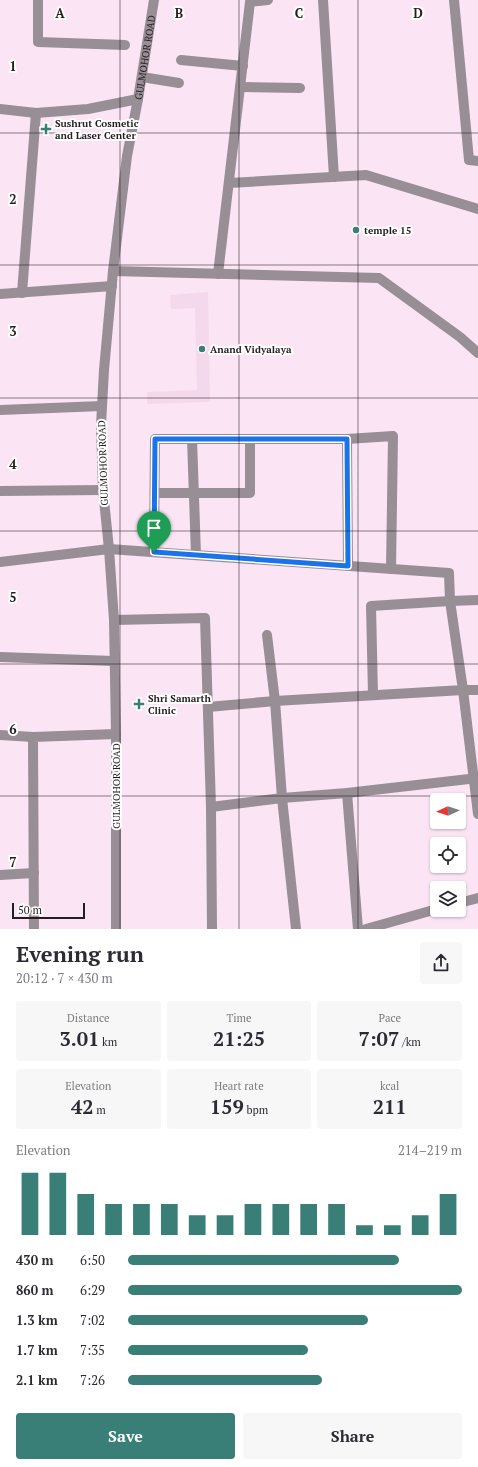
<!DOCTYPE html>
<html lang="en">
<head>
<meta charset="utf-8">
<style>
	:root { --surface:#fff; --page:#f7f7f7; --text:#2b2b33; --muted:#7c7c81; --accent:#397f78 }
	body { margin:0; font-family:"PT Serif",serif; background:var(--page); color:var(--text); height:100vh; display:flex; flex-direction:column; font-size:15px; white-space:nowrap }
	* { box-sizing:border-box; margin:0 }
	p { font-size:13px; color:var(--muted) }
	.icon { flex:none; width:22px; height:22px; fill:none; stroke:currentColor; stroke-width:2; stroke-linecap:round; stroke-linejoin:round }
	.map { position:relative; height:929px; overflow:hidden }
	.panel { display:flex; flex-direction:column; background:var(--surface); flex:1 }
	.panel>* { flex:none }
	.needle { width:26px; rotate:267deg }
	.controls { position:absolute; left:430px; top:793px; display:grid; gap:8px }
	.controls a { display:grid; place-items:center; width:36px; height:36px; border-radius:4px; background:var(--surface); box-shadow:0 1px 3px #0004; font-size:20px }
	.scale { position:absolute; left:12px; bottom:10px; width:73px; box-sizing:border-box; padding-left:4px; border:2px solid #251d22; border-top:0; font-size:11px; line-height:14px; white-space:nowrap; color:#251d22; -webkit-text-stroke:3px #fff; paint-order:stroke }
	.pin { position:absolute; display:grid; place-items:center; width:34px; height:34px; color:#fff; margin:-41px -17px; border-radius:50% 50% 50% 0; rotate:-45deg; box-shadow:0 0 4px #0007 }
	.pin .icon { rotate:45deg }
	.round { display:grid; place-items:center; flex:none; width:42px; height:42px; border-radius:4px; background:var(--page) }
	.head { display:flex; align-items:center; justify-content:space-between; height:68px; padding:0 16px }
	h1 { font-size:22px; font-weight:700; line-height:30px }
	.figures { display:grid; grid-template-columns:repeat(3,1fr); gap:6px; height:68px; padding:4px 16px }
	.figures div { display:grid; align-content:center; border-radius:4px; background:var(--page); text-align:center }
	.figures b { font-size:20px; font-weight:700 }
	.figures small { font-size:11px; font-weight:400 }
	.figures p { font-size:11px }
	.chart { height:112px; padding:8px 16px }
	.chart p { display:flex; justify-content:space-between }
	.chart svg { width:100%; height:72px; margin-top:4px; stroke:var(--accent); stroke-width:6 }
	.primary-button { display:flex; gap:8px; margin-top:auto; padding:8px 16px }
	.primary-button a { flex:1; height:46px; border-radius:4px; background:var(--accent); color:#fff; font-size:16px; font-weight:700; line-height:46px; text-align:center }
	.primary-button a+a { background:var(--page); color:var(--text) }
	ul { padding:0 16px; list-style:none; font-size:13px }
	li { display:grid; grid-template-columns:64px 48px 1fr; align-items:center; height:30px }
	li i { height:10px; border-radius:5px; background:var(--accent) }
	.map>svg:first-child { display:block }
	.built { fill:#f4d8ec }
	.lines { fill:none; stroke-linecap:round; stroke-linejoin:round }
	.minor { stroke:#988e95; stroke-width:10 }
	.route-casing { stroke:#fff; stroke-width:8 }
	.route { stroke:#1a73e8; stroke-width:5 }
	.grid { fill:none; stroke:#251d22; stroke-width:1; stroke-opacity:0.55 }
	.poi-dot { fill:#397f78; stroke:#fff; stroke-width:1.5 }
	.labels { text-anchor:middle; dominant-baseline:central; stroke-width:4; stroke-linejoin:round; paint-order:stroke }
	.street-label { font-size:10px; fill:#251d22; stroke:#fff }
	.poi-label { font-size:10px; font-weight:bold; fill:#251d22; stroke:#fff; text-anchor:start }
	.grid-label { font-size:13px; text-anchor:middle; font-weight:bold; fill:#251d22; stroke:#fff; stroke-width:4; stroke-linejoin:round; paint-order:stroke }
</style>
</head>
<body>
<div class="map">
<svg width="478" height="929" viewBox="0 0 478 929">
	<rect width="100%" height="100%" fill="#fbe5f4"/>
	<path class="built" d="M208 292 210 402 147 404V392L197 390 195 308 171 309 170 295Z"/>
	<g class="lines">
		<g class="minor">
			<path d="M38 0V42L125 45"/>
			<path d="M323 0 334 177"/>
			<path d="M454 0 469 160 478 161"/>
			<path d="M181 60 243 66"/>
			<path d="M142 77 179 83"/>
			<path d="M240 87 300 88"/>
			<path d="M0 109 36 113 88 109 138 99"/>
			<path d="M229 183 366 175 478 209"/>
			<path d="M113 271 379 278 460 337 478 353"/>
			<path d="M218 274 250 2 268 0"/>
			<path d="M22 293 36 113"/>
			<path d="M0 294 112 286"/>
			<path d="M0 410 102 406"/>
			<path d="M192 439 196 555"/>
			<path d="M347 439 393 436 391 569"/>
			<path d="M0 491 103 490"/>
			<path d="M155 493H250V439"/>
			<path d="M154 552 155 439H347L348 566"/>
			<path d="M0 562 109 549 449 573 450 601 463 690 275 701 208 707"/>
			<path d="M114 620 205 618 211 807 212 929"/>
			<path d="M267 635 275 701 282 798 296 929"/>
			<path d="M0 657 114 661"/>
			<path d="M478 690H463L478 814"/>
			<path d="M373 695 371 606 450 601 478 600"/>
			<path d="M0 735 33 737"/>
			<path d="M347 793 358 929"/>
			<path d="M211 807 282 798 347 793 478 778"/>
			<path d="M0 875 34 873"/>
			<path d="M459 903 478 898"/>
			<path d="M34 929 33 737 116 734"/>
			<path id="s1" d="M116 929V734L114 620 109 549 103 490 101 425 104 370 113 271 127 156 138 99 154 0"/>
			<path d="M366 929 437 909"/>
		</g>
	</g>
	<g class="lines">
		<g class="route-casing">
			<path id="route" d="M155 439H347L348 566 154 552Z"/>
		</g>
		<use href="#route" class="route"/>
	</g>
	<path class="grid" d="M120 0V929M239 0V929M358 0V929M0 133H478M0 265H478M0 398H478M0 531H478M0 664H478M0 796H478"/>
	<g class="poi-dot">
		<path d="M44 123h4v4h4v4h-4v4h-4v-4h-4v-4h4z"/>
		<circle cx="356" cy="230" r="4"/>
		<circle cx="202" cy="349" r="4"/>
		<path d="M137 698h4v4h4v4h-4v4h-4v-4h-4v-4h4z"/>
	</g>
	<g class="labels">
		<g class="street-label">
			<text stroke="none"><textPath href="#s1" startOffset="875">GULMOHOR ROAD</textPath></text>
			<text transform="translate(103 463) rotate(-92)">GULMOHOR ROAD</text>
			<text transform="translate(116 786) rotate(-90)">GULMOHOR ROAD</text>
		</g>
		<g class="poi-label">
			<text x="55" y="123">Sushrut Cosmetic<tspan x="55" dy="12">and Laser Center</tspan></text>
			<text x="364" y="230">temple 15</text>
			<text x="210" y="349">Anand Vidyalaya</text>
			<text x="148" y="698">Shri Samarth<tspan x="148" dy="12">Clinic</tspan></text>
		</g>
	</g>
	<g class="grid-label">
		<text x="60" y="18">A</text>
		<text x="179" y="18">B</text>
		<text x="299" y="18">C</text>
		<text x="418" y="18">D</text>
		<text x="13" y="71">1</text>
		<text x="13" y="204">2</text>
		<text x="13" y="336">3</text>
		<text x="13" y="469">4</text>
		<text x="13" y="602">5</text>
		<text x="13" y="734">6</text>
		<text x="13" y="867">7</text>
	</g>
</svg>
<div class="controls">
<a><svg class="needle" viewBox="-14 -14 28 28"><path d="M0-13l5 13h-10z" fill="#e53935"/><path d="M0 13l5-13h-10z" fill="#7c7c81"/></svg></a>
<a><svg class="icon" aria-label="locate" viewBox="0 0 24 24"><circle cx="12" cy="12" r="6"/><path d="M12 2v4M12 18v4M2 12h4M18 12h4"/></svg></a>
<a><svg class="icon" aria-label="layers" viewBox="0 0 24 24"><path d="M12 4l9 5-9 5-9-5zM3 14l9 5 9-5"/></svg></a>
</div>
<div class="scale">50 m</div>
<div class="pin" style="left:154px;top:552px;background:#1e9e55"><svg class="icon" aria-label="arrive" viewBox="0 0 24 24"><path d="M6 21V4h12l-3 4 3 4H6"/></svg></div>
</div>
<section class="panel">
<div class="head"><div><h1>Evening run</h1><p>20:12 · 7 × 430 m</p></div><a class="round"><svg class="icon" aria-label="share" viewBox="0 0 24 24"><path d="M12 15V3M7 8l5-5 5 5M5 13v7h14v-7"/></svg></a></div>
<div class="figures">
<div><p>Distance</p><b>3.01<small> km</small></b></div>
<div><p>Time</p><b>21:25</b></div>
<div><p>Pace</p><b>7:07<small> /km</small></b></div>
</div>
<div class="figures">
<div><p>Elevation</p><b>42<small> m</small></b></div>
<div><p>Heart rate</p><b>159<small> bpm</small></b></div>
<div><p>kcal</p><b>211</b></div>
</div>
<div class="chart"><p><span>Elevation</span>214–219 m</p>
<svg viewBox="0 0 160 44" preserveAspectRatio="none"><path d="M5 44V6M15 44V6M25 44V19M35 44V25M45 44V25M55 44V25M65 44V32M75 44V32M85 44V25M95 44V25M105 44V25M115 44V25M125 44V38M135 44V38M145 44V32M155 44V19"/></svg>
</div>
<ul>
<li><b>430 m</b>6:50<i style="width:81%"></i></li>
<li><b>860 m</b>6:29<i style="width:100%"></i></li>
<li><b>1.3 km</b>7:02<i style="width:72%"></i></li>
<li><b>1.7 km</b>7:35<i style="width:54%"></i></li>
<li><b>2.1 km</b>7:26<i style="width:58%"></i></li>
</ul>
<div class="primary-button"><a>Save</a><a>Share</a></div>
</section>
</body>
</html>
